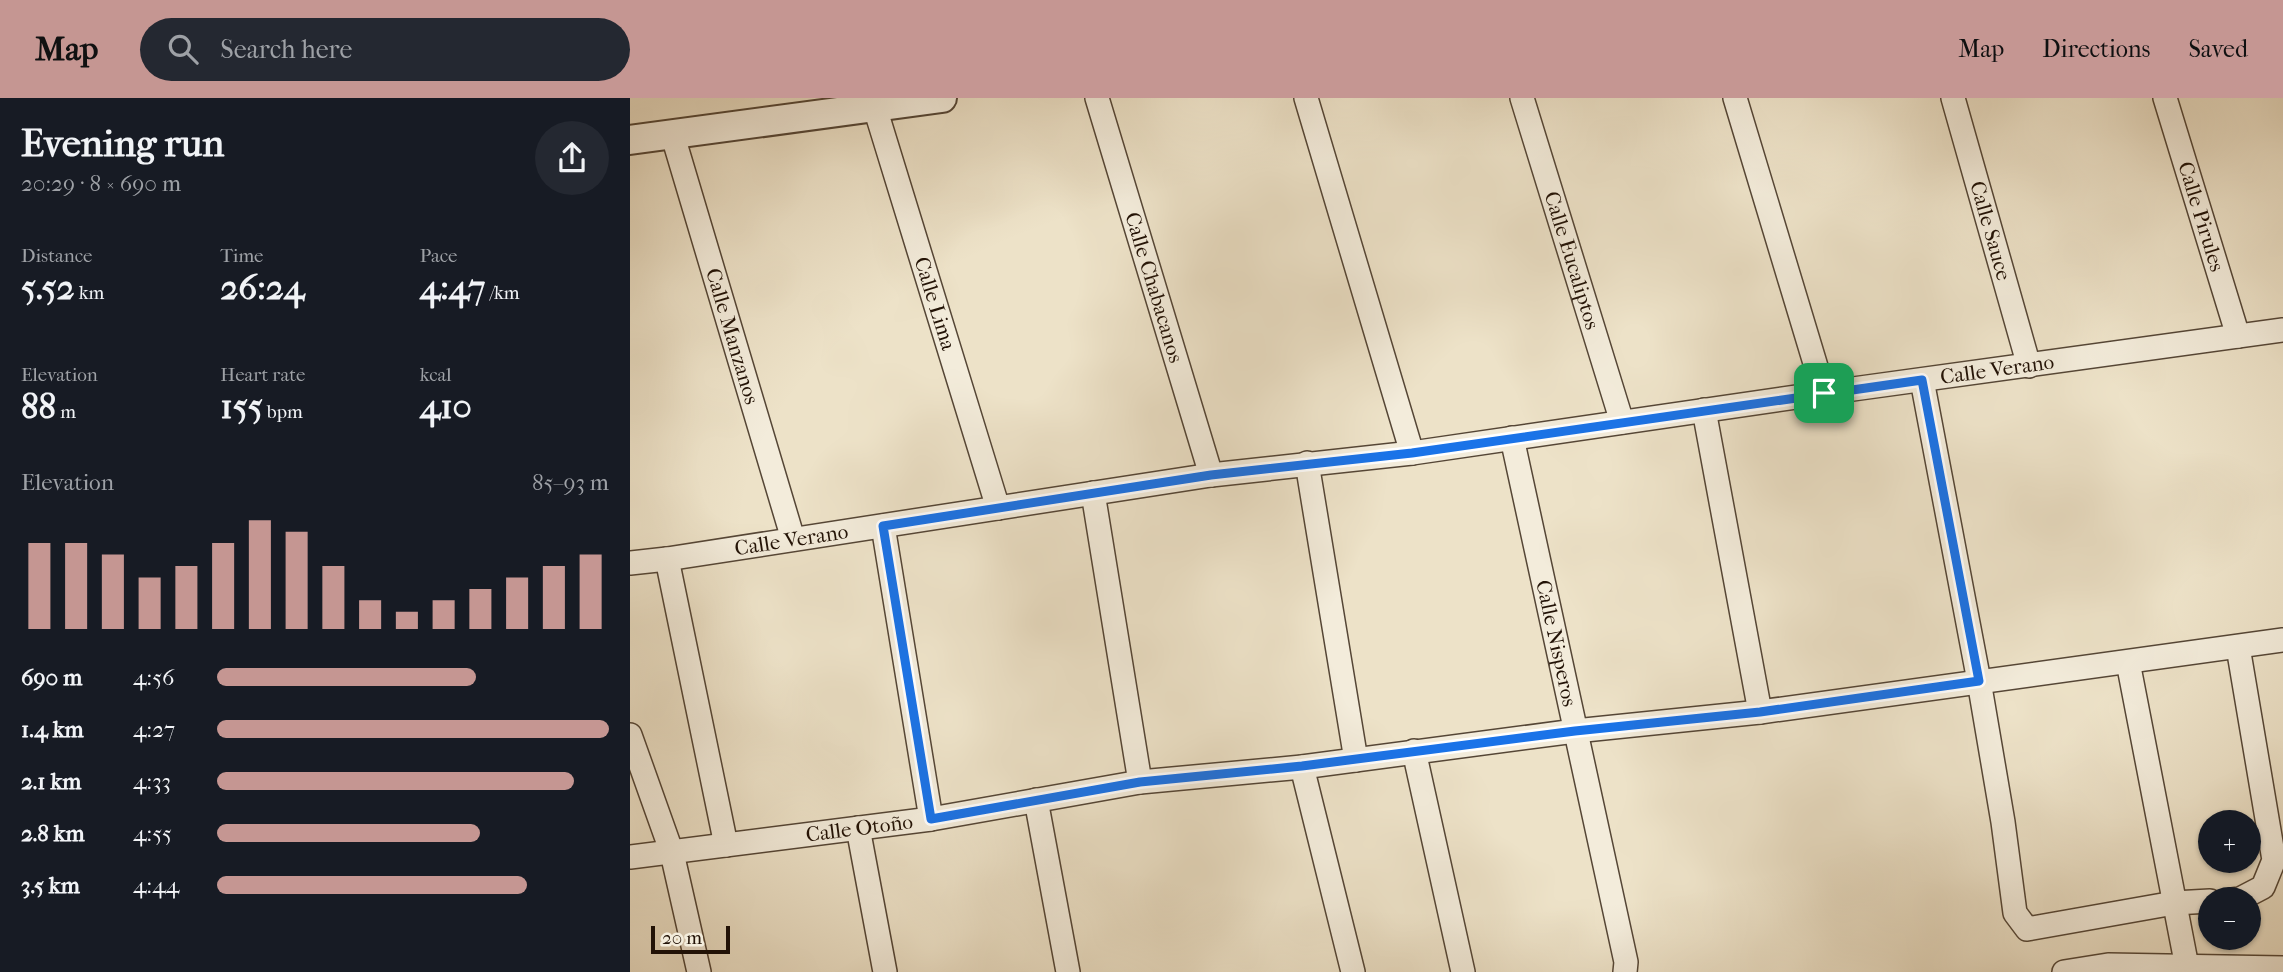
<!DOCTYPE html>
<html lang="en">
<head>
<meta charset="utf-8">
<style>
	:root { --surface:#171b24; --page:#242831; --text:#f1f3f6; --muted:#9ea1a6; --accent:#c59692 }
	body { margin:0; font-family:"IM FELL French Canon",serif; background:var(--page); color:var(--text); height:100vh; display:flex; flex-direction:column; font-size:26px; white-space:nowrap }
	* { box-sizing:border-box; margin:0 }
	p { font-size:23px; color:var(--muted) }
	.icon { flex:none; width:38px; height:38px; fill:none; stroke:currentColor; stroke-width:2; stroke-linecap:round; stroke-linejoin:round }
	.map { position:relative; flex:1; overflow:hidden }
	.drawer { display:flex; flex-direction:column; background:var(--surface); width:630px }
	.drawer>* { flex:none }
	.tools { position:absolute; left:1568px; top:712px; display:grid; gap:14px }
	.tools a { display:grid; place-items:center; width:63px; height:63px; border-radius:50%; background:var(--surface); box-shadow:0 2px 5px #0004; font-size:35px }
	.scale { position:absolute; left:21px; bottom:18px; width:79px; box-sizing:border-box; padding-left:7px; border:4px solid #221206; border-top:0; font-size:19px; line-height:24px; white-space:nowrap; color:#221206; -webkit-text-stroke:5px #f3ecdb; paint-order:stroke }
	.pin { position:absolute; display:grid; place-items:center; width:60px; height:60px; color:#fff; margin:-30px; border-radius:14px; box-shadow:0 4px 10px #0006 }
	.round { display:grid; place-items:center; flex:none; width:74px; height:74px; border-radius:37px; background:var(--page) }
	.summary { display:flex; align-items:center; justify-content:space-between; height:119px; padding:0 21px }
	h1 { font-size:38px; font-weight:700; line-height:52px }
	.metrics { display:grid; grid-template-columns:repeat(3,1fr); gap:10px; height:119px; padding:7px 21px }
	.metrics div { display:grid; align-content:center }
	.metrics b { font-size:35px; font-weight:700 }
	.metrics small { font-size:19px; font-weight:400 }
	.metrics p { font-size:19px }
	.chart { height:196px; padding:14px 21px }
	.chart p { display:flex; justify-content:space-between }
	.chart svg { width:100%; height:126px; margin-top:7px; stroke:var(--accent); stroke-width:6 }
	ul { padding:0 21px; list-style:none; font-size:23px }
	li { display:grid; grid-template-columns:112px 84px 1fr; align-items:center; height:52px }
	li i { height:18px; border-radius:9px; background:var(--accent) }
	header { display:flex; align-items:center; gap:42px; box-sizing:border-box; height:98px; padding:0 35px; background:var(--accent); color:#111 }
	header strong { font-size:33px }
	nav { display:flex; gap:38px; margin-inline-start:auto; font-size:24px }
	.search { width:490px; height:63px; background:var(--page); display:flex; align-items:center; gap:18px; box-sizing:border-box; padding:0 24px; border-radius:38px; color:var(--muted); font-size:26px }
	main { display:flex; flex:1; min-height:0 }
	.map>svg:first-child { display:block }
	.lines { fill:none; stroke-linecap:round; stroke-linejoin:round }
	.minor-casing { stroke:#554636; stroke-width:26 }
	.tertiary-casing { stroke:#554636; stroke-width:32 }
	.minor { stroke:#f3ecdb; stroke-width:23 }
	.tertiary { stroke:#f3ecdb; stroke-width:28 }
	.route-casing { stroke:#fff; stroke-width:14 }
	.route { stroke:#1a73e8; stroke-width:9 }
	.labels { text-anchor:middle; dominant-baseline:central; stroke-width:7; stroke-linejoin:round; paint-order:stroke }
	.street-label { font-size:21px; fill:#221206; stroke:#f3ecdb }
</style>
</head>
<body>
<header>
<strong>Map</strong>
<div class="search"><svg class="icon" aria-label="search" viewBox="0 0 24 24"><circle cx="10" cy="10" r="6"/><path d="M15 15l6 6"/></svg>Search here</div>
<nav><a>Map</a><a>Directions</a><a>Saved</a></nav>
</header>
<main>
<section class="drawer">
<div class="summary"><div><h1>Evening run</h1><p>20:29 · 8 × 690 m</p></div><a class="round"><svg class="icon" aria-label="share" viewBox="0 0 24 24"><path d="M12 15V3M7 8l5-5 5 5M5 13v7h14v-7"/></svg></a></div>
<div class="metrics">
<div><p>Distance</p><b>5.52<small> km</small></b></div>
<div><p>Time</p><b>26:24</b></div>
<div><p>Pace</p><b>4:47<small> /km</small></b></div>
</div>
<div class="metrics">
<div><p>Elevation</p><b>88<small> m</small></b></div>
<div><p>Heart rate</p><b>155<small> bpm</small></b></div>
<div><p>kcal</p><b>410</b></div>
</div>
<div class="chart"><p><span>Elevation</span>85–93 m</p>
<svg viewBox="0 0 160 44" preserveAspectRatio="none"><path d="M5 44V14M15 44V14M25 44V18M35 44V26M45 44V22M55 44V14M65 44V6M75 44V10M85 44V22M95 44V34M105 44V38M115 44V34M125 44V30M135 44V26M145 44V22M155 44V18"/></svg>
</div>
<ul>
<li><b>690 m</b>4:56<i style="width:66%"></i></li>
<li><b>1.4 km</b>4:27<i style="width:100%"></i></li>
<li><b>2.1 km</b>4:33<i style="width:91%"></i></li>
<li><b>2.8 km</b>4:55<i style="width:67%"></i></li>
<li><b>3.5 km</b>4:44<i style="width:79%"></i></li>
</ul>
</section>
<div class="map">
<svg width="1653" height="874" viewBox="0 0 1653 874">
	<rect width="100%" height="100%" fill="#ede2c8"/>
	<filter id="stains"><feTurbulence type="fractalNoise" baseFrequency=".00286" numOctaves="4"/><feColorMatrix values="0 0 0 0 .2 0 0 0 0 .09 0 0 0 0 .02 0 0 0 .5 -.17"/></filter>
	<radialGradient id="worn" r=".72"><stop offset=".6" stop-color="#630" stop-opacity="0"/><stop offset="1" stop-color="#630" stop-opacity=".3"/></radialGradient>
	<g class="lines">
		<g class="minor-casing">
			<g id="minor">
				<path id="s1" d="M242 0 368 410"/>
				<path id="s2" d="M467 0 581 377"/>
				<path d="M676 0 782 355"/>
				<path id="s3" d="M892 0 992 324"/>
				<path d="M1105 0 1194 295"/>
				<path id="s4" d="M1323 0 1399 268"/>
				<path id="s5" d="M1535 0 1608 238"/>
				<path id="s6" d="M42 35 163 441"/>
				<path d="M1292 282 1349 583 1373 724 1385 815 1397 831 1544 805 1580 803"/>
				<path d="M1074 312 1130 614"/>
				<path id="s7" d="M882 340 996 864 995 874"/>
				<path d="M677 365 726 662"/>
				<path d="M463 395 510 684"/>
				<path d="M253 428 301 721"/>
				<path d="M37 461 96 747"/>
				<path id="s8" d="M0 465 37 461 581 377 782 355 1194 295 1653 232"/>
				<path d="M1498 564 1558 874"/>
				<path d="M0 637 42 755 69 874"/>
				<path d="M784 653 833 874"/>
				<path d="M672 669 723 874"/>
				<path d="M406 702 438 874"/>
				<path d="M228 730 255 874"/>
				<path id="s9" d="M0 759 301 721 510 684 672 669 945 633 1130 614 1653 542"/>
				<path d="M1602 802 1610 801 1633 789 1644 762 1608 549"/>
				<path d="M1434 874 1478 867 1653 870"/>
			</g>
		</g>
		<g class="tertiary-casing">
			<path id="tertiary" d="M0 42 312 0"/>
		</g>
		<use href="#minor" class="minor"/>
		<use href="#tertiary" class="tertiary"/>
	</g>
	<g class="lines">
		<g class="route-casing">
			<path id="route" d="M1292 282 1349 583 1130 614 945 633 672 668 510 684 301 721 253 428 581 377 782 355Z"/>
		</g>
		<use href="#route" class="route"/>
	</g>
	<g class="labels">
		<g class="street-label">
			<text stroke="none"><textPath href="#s5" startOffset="124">Calle Pirules</textPath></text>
			<text stroke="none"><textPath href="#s4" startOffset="138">Calle Sauce</textPath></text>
			<text stroke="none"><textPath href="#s3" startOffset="170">Calle Eucaliptos</textPath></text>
			<text stroke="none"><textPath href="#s2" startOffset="198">Calle Chabacanos</textPath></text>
			<text stroke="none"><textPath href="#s1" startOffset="215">Calle Lima</textPath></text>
			<text stroke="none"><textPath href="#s6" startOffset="212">Calle Manzanos</textPath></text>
			<text stroke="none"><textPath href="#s8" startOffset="1381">Calle Verano</textPath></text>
			<text stroke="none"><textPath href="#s8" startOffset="163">Calle Verano</textPath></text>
			<text stroke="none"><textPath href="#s7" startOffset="210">Calle Nisperos</textPath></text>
			<text stroke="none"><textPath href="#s9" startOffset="231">Calle Otoño</textPath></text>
		</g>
	</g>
	<rect width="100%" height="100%" filter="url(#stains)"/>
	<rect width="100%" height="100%" fill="url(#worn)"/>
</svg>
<div class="tools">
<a>+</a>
<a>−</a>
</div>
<div class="scale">20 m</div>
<div class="pin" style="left:1194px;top:295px;background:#1e9e55"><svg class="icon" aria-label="arrive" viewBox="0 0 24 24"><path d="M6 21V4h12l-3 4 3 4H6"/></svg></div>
</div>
</main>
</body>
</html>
